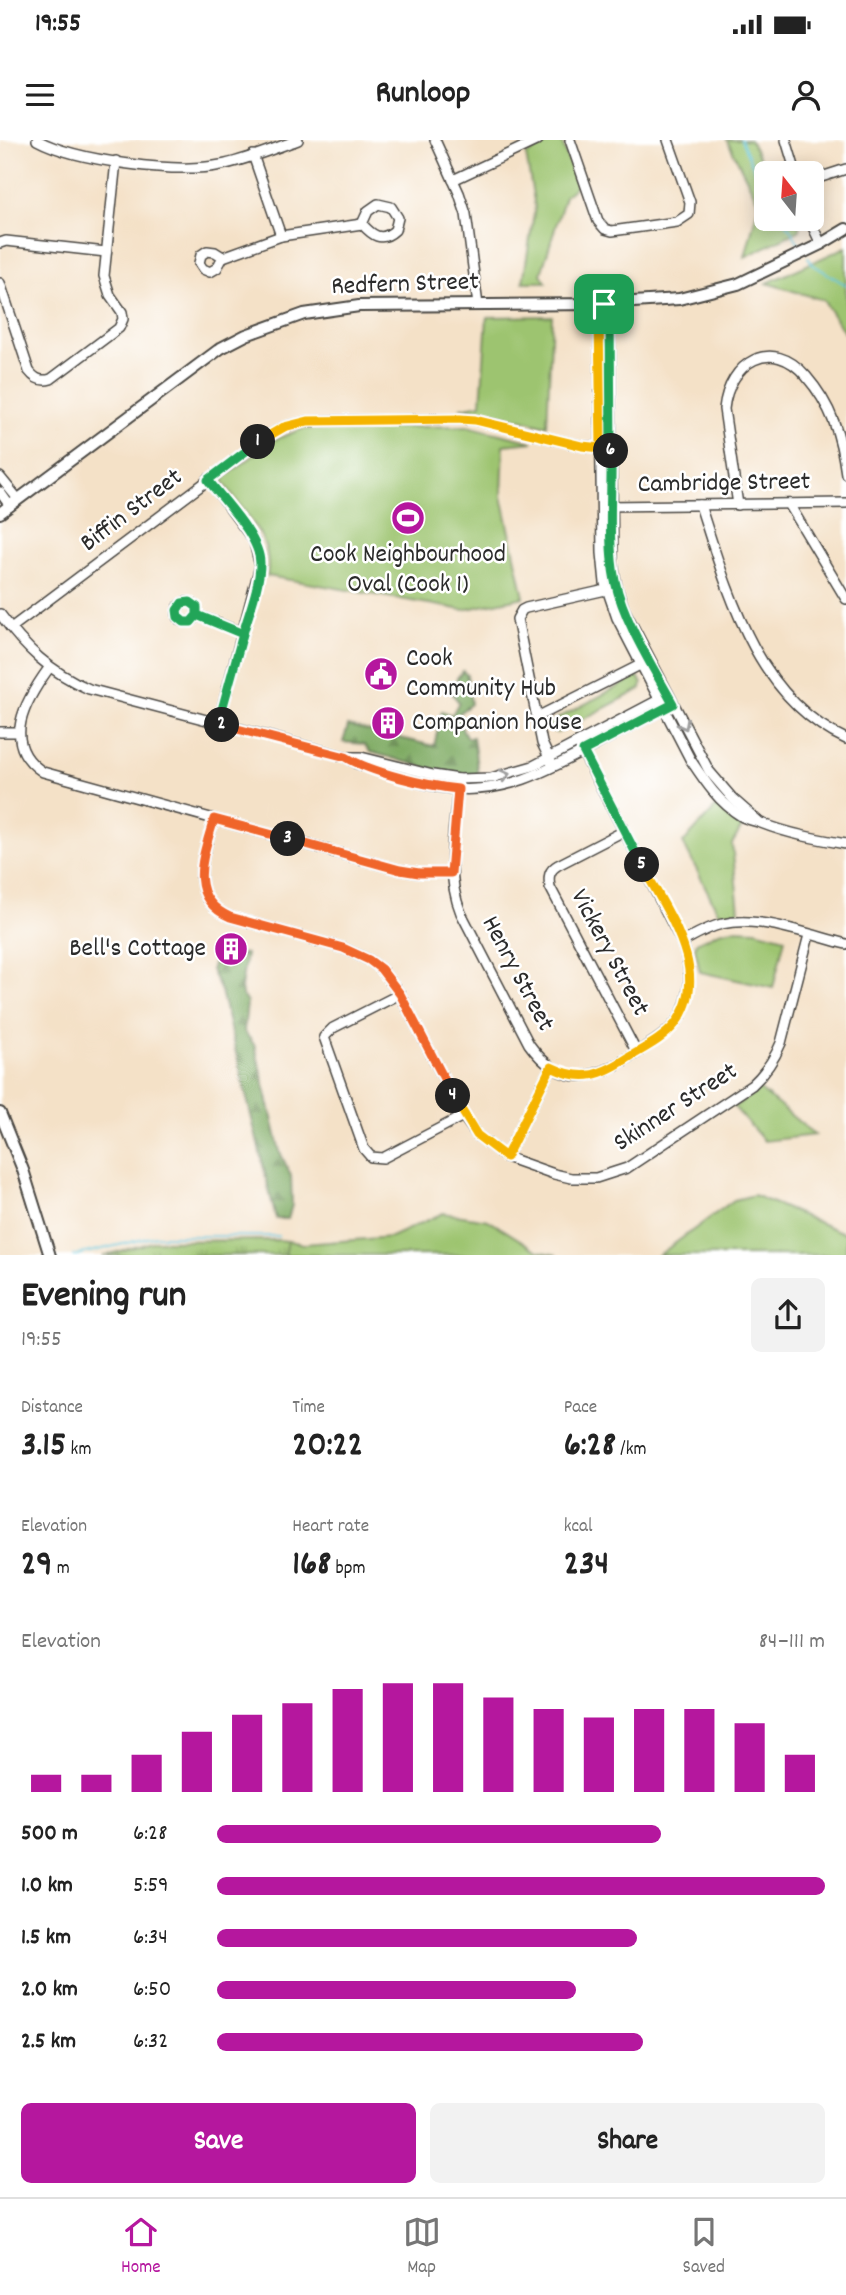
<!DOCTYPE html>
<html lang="en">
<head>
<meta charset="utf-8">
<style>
	:root { --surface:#fff; --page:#f2f2f2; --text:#222; --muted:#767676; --line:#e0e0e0; --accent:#b5179e }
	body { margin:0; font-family:Dekko,sans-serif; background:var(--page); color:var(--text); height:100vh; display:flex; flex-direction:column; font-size:26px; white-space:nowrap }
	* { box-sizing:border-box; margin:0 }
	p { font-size:23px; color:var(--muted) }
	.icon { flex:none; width:38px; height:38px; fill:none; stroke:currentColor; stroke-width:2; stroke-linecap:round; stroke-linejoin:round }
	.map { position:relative; height:1115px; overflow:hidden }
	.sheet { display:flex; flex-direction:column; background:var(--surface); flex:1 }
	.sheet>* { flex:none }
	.needle { width:46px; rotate:343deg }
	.tools { position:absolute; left:754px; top:21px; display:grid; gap:14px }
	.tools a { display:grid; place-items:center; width:70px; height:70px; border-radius:10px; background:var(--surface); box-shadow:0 4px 18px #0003; font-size:35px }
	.pin { position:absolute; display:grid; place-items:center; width:60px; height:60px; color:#fff; margin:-30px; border-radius:14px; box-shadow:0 4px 10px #0006 }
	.km { position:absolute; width:35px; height:35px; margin:-18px; border-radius:50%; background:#222; color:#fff; font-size:19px; line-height:35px; text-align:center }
	.round { display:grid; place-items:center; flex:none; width:74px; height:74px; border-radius:10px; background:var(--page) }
	.summary { display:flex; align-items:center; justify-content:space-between; height:119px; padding:0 21px }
	h1 { font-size:38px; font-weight:700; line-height:52px }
	.stats { display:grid; grid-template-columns:repeat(3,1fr); gap:10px; height:119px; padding:7px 21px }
	.stats div { display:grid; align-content:center }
	.stats b { font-size:35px; font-weight:700 }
	.stats small { font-size:19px; font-weight:400 }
	.stats p { font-size:19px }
	.chart { height:196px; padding:14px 21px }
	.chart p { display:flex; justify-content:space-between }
	.chart svg { width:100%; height:126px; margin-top:7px; stroke:var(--accent); stroke-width:6 }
	.cta { display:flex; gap:14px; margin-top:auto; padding:14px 21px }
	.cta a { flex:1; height:80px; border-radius:10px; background:var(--accent); color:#fff; font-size:28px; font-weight:700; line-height:80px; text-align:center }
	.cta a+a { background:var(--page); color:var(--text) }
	ul { padding:0 21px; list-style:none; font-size:23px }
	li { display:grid; grid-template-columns:112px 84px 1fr; align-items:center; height:52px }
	li i { height:18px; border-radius:9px; background:var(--accent) }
	.status { display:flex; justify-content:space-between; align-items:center; height:49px; padding:0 35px; background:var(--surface); direction:ltr }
	.status svg { height:19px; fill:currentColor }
	header { display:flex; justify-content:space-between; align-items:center; height:91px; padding:0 21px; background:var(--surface); font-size:32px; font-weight:700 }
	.tab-bar { display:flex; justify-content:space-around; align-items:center; height:98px; border-top:2px solid var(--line); background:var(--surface); font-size:19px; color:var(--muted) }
	.tab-bar a { display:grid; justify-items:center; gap:4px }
	.tab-bar .on { color:var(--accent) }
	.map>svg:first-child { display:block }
	.grass { fill:url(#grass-tufts); stroke:#64784e; stroke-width:2 }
	.forest { fill:url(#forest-firs); stroke:#546a46; stroke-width:2 }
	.park { fill:#9dc470; stroke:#64784e; stroke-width:2 }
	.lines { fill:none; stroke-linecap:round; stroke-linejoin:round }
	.stream { stroke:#5cc4d9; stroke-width:2 }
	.minor-casing { stroke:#494642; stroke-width:12 }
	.major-casing { stroke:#494642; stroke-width:14 }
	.minor { stroke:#fff; stroke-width:9 }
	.major { stroke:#fff; stroke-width:10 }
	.oneway { stroke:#a0a0a0 }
	.split-1-casing { stroke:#fff; stroke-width:14 }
	.split-2-casing { stroke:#fff; stroke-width:14 }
	.split-3-casing { stroke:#fff; stroke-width:14 }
	.split-4-casing { stroke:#fff; stroke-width:14 }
	.split-5-casing { stroke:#fff; stroke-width:14 }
	.split-6-casing { stroke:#fff; stroke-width:14 }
	.split-7-casing { stroke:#fff; stroke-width:14 }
	.split-1 { stroke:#f5b400; stroke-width:9 }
	.split-2 { stroke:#22a559; stroke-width:9 }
	.split-3 { stroke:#f0652b; stroke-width:9 }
	.split-4 { stroke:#f0652b; stroke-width:9 }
	.split-5 { stroke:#f5b400; stroke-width:9 }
	.split-6 { stroke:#22a559; stroke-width:9 }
	.split-7 { stroke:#22a559; stroke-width:9 }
	.labels { text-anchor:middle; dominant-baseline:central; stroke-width:5; stroke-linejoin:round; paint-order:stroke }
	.street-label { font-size:26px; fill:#2b2b2b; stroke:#fff }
	.poi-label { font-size:26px; fill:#2b2b2b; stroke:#fff; text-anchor:start }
</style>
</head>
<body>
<div class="status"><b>19:55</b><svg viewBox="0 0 49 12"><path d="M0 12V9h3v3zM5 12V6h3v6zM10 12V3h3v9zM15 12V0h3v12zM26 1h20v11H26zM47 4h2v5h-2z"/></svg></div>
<header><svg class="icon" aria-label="menu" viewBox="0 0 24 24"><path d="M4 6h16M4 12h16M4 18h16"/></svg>Runloop<svg class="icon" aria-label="person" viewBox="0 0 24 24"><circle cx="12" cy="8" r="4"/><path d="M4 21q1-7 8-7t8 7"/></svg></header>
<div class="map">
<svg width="846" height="1116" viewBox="0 0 846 1116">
	<defs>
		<pattern id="grass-tufts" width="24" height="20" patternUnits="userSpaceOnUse" patternTransform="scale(1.75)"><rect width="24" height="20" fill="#9dc470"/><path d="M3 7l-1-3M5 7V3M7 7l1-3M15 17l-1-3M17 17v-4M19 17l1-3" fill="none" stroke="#809f5c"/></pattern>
		<pattern id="forest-firs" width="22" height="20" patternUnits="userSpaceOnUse" patternTransform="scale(1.75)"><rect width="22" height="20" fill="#7eaa62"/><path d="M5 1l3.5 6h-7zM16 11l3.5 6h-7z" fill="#678b51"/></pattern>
	</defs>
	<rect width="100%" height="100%" fill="#fff"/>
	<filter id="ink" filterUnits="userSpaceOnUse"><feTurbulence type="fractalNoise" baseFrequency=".0143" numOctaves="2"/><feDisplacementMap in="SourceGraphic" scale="14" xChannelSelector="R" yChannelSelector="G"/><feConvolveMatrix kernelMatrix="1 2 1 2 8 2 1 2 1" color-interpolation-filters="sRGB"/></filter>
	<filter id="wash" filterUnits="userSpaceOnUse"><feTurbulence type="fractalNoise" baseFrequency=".00686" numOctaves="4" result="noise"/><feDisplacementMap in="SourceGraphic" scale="28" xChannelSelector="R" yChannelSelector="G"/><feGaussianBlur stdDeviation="1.57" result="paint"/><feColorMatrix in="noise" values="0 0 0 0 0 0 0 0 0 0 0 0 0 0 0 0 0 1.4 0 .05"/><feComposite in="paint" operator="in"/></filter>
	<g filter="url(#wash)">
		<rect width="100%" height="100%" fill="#f4e1c7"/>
		<path class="grass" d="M280 1100 288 1101 286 1115 103 1116 156 1101Z"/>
		<g class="forest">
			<path d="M463 531 467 535 471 564 459 573V583L467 598 473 597 478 635C442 635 405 621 370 612L364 604 343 602 348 586 434 606 442 571 452 575 459 562 453 555 457 538Z"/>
			<path d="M235 813 246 814 241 848 242 855 247 863 244 891 255 906 280 1012 291 1036 292 1065 288 1079H276L221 851 211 830 214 822 231 821Z"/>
		</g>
		<g class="park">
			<path d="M553 0H561L577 45 565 56 541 134 546 142H523L535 67 526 15Z"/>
			<path d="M727 0H750L767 33 766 79H797L800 90 745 117 759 63Z"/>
			<path d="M846 107V195L823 160 767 143Z"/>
			<path d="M552 176 547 286 485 271 460 268 481 264 487 177Z"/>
			<path d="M467 286 533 302 504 305 502 356 524 457 463 470 267 436C274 396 242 373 223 341L225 337 274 300 302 289Z"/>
			<path d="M638 536 642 544 641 549 557 593 551 590 549 583Z"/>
			<path d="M717 666 743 685 732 704 739 771 719 774 683 703Z"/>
			<path d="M734 789 756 790 785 798 773 848 700 832 695 808 696 803 719 792Z"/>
			<path d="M759 949 815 995 764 1001 734 967Z"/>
			<path d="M754 1055 846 1094V1115H659L734 1060Z"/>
			<path d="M443 1073 488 1080 538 1111 557 1115H285L288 1101 304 1104 391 1097Z"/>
		</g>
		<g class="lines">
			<g class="stream">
				<path d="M741 0 754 29 766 50"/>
				<path d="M784 79 803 110"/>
				<path d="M808 117 812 124 846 145"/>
				<path d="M73 1116 156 1096H278"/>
			</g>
		</g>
	</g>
	<g filter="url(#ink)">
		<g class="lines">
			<g class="minor-casing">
				<g id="minor">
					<path d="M37 0C76 21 177 34 221 25 247 20 272 9 298 0"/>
					<path d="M435 0 459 53 466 74 478 165"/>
					<path d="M570 0 598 81 605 89 612 91 677 82 689 74 690 62 668 0"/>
					<path d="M786 0 796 33"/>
					<path d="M253 15 281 96"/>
					<path d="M453 40 538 0"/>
					<path d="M812 40 846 29"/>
					<path d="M378 64 391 67 398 78 395 90C381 103 372 95 362 84L368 71Z"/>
					<path d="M809 79 821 104"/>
					<path d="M0 103 6 101 106 112"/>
					<path d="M223 117 215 112 207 111 201 115 199 123 203 129 210 132 217 128 223 117 281 96 362 84"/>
					<path d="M0 143 29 231C35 239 41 242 51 239L119 188 123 179 122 172 110 155 104 136 116 21"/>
					<path d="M603 164 599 180 602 413 605 443 617 478 690 619C704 640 718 662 741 676 747 680 754 680 761 683 789 694 817 699 846 704"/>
					<path d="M603 164 610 179 613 424 617 448 624 469 709 631 733 659 758 681"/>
					<path d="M0 337 18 359"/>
					<path d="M208 339 254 401 260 426 218 584"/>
					<path d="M0 352 10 366"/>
					<path d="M789 364 846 459"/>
					<path d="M700 365C728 452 756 558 846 599"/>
					<path d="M738 365 724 269C729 222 772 196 806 236 832 266 841 296 846 334"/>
					<path d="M607 366 846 363"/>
					<circle cx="187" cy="472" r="10"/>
					<path d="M0 474C25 508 50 532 89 549L347 617H361L433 635 459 639 491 638 533 626 668 555"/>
					<path d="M197 475 243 493"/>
					<path d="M11 488 263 299 284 287 308 281 460 279 475 280 582 306 611 308"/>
					<path d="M49 528C25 561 0 604 43 632L400 730 419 733H451"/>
					<path d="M537 577 644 523"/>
					<path d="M0 592H15"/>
					<path d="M348 618 358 624C390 633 423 647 456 649 507 653 548 630 592 607 617 593 642 580 667 567"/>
					<path d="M551 622 542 603 517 479 522 470 526 468 610 449"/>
					<path d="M459 639C455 683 444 732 461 773L529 904C564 953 598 938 641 910 657 899 675 890 683 870 693 847 690 824 682 802L578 603"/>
					<path d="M214 679C204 715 185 757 230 777L343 808 369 820 381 829 400 854 463 976 477 995 506 1017 554 1034 571 1038H596L627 1028 752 945C765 933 774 920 781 903L809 795"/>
					<path d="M624 691 558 725C549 730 548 737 550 747L637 913"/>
					<path d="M682 802C695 795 708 787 722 784 759 775 810 795 846 804"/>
					<path d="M400 854 333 888 324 897 364 1009 371 1017 383 1018 463 976"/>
					<path d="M506 1017 551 927"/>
				</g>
			</g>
			<g class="major-casing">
				<g id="major">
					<path d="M0 373 221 208 246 195 304 174 359 166 603 164 679 159 738 144 821 104 846 89"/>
					<path d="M0 973 23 1030 50 1116"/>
				</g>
			</g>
			<use href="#minor" class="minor"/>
			<use href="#major" class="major"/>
		</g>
		<defs><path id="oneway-chevron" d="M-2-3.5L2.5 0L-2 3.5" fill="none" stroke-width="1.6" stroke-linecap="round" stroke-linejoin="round" transform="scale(1.75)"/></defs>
		<g class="oneway">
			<use href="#oneway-chevron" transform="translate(684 585) rotate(62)"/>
			<use href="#oneway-chevron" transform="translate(505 635) rotate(-14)"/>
		</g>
	</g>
	<g class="lines" filter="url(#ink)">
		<g class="split-1-casing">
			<path id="split-1" d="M258 302 284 287 308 281 460 279 475 280 582 306 601 308 599 180 604 164"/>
		</g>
		<g class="split-2-casing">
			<path id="split-2" d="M222 585 218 584 243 494 197 475V467L190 462 182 463 177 470 178 477 184 482H191L197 475 243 494C249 472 260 446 260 423 260 397 224 361 208 340L258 302"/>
		</g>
		<g class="split-3-casing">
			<path id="split-3" d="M222 585 346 617C372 633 428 646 458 649L451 733H419L400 730 288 699"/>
		</g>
		<g class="split-4-casing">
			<path id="split-4" d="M288 699 214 679C204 714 185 757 230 777L343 808 369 820 381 829 400 854 453 956"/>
		</g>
		<g class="split-5-casing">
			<path id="split-5" d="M453 956 477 995 506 1017 551 927C584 943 602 935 631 916 646 907 664 898 675 884 714 834 666 771 642 725"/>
		</g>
		<g class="split-6-casing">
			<path id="split-6" d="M611 311C612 352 607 401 615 441 624 482 653 527 673 564L583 611 642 725"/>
		</g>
		<g class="split-7-casing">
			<path id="split-7" d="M604 164 610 179 611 311"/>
		</g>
		<use href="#split-1" class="split-1"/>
		<use href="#split-2" class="split-2"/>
		<use href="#split-3" class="split-3"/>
		<use href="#split-4" class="split-4"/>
		<use href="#split-5" class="split-5"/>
		<use href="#split-6" class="split-6"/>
		<use href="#split-7" class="split-7"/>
	</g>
	<defs>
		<g id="stadium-disc" transform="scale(1.75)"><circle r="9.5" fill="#b5179e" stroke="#fff"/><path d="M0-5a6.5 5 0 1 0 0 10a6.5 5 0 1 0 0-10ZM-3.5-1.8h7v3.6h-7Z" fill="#fff"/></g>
		<g id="civic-disc" transform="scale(1.75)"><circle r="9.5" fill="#b5179e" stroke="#fff"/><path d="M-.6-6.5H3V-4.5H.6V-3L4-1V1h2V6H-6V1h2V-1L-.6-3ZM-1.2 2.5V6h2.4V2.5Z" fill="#fff"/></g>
		<g id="building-disc" transform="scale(1.75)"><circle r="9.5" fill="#b5179e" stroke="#fff"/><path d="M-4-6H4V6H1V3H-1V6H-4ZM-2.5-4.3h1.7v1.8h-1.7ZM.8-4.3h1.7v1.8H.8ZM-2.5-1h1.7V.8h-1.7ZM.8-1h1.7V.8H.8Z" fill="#fff"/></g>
	</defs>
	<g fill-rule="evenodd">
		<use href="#stadium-disc" x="408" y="378"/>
		<use href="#civic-disc" x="381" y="534"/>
		<use href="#building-disc" x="388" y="583"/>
		<use href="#building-disc" x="231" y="809"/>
	</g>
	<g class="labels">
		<g class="street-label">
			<text transform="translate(405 145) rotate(-2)">Redfern Street</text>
			<text transform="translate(724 344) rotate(-1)">Cambridge Street</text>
			<text transform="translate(132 371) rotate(-37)">Biffin Street</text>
			<text transform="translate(609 813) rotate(62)">Vickery Street</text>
			<text transform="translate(517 834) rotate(62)">Henry Street</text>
			<text transform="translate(676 968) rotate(-33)">Skinner Street</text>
		</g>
		<g class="poi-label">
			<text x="408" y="415" text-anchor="middle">Cook Neighbourhood<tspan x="408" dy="30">Oval (Cook 1)</tspan></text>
			<text x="406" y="519">Cook<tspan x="406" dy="30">Community Hub</tspan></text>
			<text x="412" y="583">Companion house</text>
			<text x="206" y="809" text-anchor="end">Bell's Cottage</text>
		</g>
	</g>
</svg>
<div class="tools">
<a><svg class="needle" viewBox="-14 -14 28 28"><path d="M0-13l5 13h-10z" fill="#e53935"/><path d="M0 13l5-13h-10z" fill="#767676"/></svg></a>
</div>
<div class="pin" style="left:604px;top:164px;background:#1e9e55"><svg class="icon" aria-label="arrive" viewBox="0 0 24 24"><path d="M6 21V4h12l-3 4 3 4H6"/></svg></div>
<b class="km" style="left:258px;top:302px">1</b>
<b class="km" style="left:222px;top:585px">2</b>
<b class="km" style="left:288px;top:699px">3</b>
<b class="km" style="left:453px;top:956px">4</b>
<b class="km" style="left:642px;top:725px">5</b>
<b class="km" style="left:611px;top:311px">6</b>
</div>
<section class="sheet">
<div class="summary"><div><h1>Evening run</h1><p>19:55</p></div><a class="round"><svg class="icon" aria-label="share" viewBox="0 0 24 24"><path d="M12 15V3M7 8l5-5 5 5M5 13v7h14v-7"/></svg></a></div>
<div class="stats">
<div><p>Distance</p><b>3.15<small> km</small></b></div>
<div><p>Time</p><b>20:22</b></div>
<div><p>Pace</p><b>6:28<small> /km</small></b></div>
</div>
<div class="stats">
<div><p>Elevation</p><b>29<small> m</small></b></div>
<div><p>Heart rate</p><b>168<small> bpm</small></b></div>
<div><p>kcal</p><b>234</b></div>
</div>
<div class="chart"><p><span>Elevation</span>84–111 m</p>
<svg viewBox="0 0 160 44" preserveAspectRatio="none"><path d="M5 44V38M15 44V38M25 44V31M35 44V23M45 44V17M55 44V13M65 44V8M75 44V6M85 44V6M95 44V11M105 44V15M115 44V18M125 44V15M135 44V15M145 44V20M155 44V31"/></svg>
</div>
<ul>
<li><b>500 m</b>6:28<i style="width:73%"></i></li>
<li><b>1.0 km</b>5:59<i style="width:100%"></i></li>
<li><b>1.5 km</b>6:34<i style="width:69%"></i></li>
<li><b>2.0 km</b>6:50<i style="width:59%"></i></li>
<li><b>2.5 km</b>6:32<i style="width:70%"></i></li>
</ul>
<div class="cta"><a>Save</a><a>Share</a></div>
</section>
<nav class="tab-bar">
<a class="on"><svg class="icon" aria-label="home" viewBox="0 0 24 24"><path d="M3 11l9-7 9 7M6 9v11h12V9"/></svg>Home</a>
<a><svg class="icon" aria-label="map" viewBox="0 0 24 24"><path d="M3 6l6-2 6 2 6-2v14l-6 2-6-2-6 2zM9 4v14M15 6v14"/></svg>Map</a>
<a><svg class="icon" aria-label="saved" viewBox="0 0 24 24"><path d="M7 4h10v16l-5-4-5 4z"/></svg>Saved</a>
</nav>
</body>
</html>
